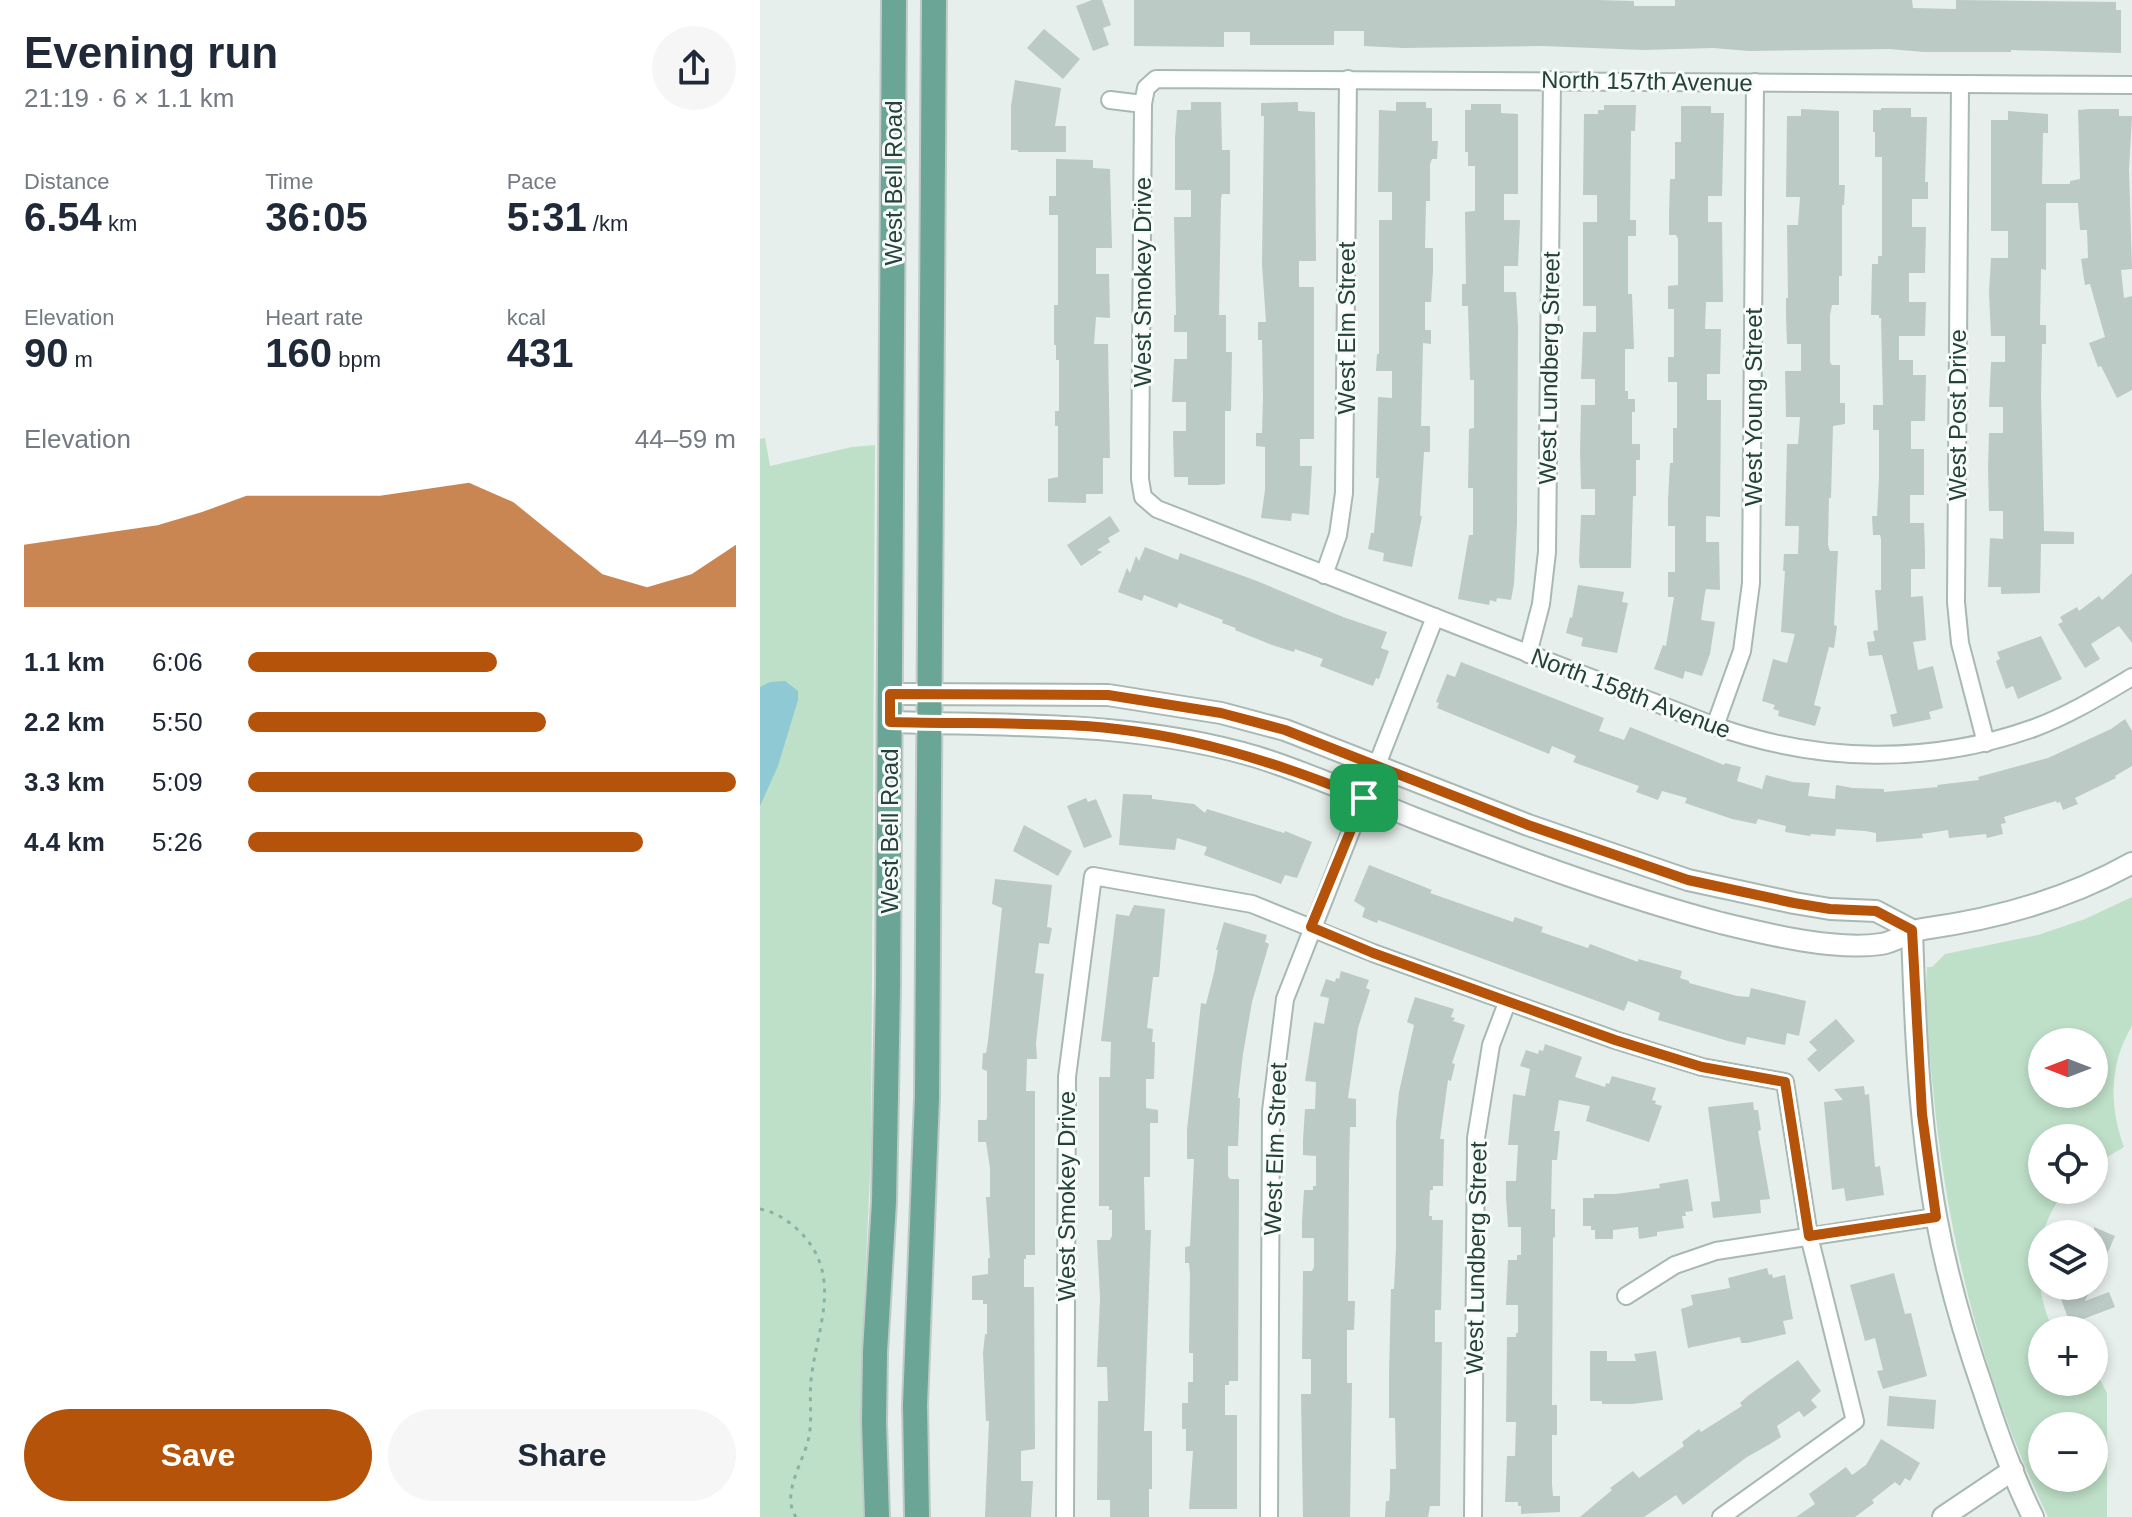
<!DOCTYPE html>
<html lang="en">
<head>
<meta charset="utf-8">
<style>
	:root { --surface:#fff; --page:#f6f6f7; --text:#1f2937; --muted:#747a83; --accent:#b45309 }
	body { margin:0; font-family:Arial,sans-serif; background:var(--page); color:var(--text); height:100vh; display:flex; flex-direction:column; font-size:30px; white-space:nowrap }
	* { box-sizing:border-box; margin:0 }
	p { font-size:26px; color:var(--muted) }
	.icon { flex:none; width:44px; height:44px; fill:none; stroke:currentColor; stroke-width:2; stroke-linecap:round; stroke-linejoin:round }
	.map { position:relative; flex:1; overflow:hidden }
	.details { display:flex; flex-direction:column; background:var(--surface); width:760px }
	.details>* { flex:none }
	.needle { width:52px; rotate:270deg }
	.fabs { position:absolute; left:1268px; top:1028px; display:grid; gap:16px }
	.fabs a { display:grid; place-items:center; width:80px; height:80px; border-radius:50%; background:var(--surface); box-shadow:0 4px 12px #0003; font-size:40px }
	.pin { position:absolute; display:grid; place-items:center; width:68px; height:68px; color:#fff; margin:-34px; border-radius:16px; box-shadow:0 4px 12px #0006 }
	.round { display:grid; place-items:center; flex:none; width:84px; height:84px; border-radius:42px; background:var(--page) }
	.overview { display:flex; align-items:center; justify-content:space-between; height:136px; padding:0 24px }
	h1 { font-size:44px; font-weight:800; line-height:60px }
	.stats { display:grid; grid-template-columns:repeat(3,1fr); gap:12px; height:136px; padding:8px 24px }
	.stats div { display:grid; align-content:center }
	.stats b { font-size:40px; font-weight:800 }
	.stats small { font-size:22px; font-weight:400 }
	.stats p { font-size:22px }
	.chart { height:224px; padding:16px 24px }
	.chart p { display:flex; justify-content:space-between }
	.chart svg { width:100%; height:144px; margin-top:8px; fill:var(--accent); opacity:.7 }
	.cta { display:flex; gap:16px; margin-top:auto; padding:16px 24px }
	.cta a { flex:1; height:92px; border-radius:48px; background:var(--accent); color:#fff; font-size:32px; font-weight:800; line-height:92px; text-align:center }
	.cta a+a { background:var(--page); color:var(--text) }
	ul { padding:0 24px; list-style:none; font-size:26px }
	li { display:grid; grid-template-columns:128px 96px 1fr; align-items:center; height:60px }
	li i { height:20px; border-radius:10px; background:var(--accent) }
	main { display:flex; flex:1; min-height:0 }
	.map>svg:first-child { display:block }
	.green { fill:#bfe0c8; fill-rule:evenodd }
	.water { fill:#8ec9d4 }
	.building { fill:#bbcac4 }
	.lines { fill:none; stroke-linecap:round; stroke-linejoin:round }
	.minor-casing { stroke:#a8b8b2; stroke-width:20 }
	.tertiary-casing { stroke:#a8b8b2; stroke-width:24 }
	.primary-casing { stroke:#c2cac8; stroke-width:28 }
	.path { stroke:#86b3a5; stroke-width:3; stroke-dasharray:4 6; stroke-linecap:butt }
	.minor { stroke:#fff; stroke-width:16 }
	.tertiary { stroke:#fff; stroke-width:20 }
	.primary { stroke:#6aa596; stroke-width:24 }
	.route-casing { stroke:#fff; stroke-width:16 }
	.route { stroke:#b45309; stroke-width:10 }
	.labels { text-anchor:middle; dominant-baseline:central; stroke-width:6; stroke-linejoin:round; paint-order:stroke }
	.street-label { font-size:24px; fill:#24423a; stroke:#f7fbf9 }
</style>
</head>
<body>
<main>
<section class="details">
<div class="overview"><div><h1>Evening run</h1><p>21:19 · 6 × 1.1 km</p></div><a class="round"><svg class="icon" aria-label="share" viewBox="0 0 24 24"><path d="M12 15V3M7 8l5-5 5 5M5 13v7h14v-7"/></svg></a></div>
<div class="stats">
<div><p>Distance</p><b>6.54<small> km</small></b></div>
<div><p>Time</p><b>36:05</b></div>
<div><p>Pace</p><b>5:31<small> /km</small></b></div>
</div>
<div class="stats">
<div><p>Elevation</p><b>90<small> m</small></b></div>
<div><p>Heart rate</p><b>160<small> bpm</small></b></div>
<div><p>kcal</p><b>431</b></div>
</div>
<div class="chart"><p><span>Elevation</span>44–59 m</p>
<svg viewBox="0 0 160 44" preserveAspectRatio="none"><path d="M0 44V25L10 23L20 21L30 19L40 15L50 10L60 10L70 10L80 10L90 8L100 6L110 12L120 23L130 34L140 38L150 34L160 25V44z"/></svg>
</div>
<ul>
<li><b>1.1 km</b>6:06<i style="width:51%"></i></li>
<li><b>2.2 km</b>5:50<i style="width:61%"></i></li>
<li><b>3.3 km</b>5:09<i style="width:100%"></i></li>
<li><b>4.4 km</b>5:26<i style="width:81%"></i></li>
</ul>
<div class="cta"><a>Save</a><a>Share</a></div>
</section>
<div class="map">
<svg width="1372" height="1517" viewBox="0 0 1372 1517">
	<rect width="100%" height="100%" fill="#e6efeb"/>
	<g class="green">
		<path d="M5 438 10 466 92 447 115 445 111 1152 101 1374 104 1517H0V439Z"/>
		<path d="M1372 897V1026C1349 1064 1349 1106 1364 1147L1334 1165V1138H1282V1190H1306C1272 1231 1272 1283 1293 1330H1282V1382H1334V1375L1339 1378 1347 1393V1517H1288C1223 1382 1187 1238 1173 1089 1169 1049 1164 1007 1167 967H1172L1185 954 1278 935 1325 919ZM1334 1042V1094H1282V1042ZM1282 1426H1334V1478H1282Z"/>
	</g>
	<path class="water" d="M25 681 38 691V700L18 766 0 806V687L10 682Z"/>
	<g class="building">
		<path d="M332 0H342L351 25 343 28 349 45 333 51 316 6Z"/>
		<path d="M374 0H836L874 1V6H915V0H1152L1153 8 1196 9V0L1356 2V10H1361V53L1251 50V52H1164L1129 49 989 51 953 48 883 50 783 46 643 48 604 46V31H574V45H490V32H464V47L374 46Z"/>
		<path d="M284 29 320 59 303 79 267 48Z"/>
		<path d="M255 80 301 88 295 126H306V152H258V150H251V106Z"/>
		<path d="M431 102H461L462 150H470V194H462L461 199 459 315H466V352H472L471 411H465V484L458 485H428V477H414L413 431H426V402H412L414 359H427V332H414V315H416L414 217H431V190H415V138L417 110H431Z"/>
		<path d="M538 102V111L555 112 556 261H539V287H554V439H540V466H552L549 515 532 513 531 521 501 518 505 490V447L496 446V433H502L503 397 502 340H498V322H506L502 264 504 116H501V103Z"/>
		<path d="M636 102H666V108H672V141H678L677 159H672L670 164V201H666L665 248H673V271L671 302H665V330H671V344L663 343 661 426H670V452H664L660 516H662L652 567 623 561 624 553 608 549 611 533H614L619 478H616L618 397 632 398V371H616L617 354H619V220H632V192H618L619 110 636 111Z"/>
		<path d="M711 104H741V113L758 114V194H744V220H760L758 266H744V292H756L758 326 757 523 754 584 751 600 737 598 736 602 730 600 729 605 698 599 709 535H713V488H708L709 429 714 428V380H710L708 306H702V284H706L705 212 715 211V166H708V152H705V110H711Z"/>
		<path d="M844 105H876L875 131H871L870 220H876V236H868V294H872L874 349H865V391H868V399H875V412H872V444H880V460H876V496H873L871 568H820L819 561 821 515H835V489H821L820 452 821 405H835V379H821L823 332H836V306H823V222H837V195H823L824 114H838V110H844Z"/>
		<path d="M921 106H951V113H964L962 196H948V222H962L963 302H946L945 329H961L960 374H947V400H961L960 517 946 516V542H959L960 590 946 589 945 593 941 620 955 622 950 654 942 676 925 671 923 679 894 669 903 645 906 646 914 597H908V572H915V526H908V499L910 463H913V428H917V382H908V357H914V309H908V286L918 285V239L916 235H909V215L910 179H915V142H921Z"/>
		<path d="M1121 108H1151V117H1167L1165 182H1168V199H1152V227H1166L1165 273H1149V302H1166L1165 336H1139V360H1153V375H1166L1165 421H1151V449H1164V495H1150V523H1164L1165 552V569H1151V597L1163 596 1166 640 1153 642 1158 670 1173 666 1183 708 1169 712 1171 719 1133 727 1130 715 1137 713 1122 655 1109 656 1107 642 1115 641 1113 631 1118 630 1115 590H1121V539L1120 535H1113L1112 516H1117L1119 478V430H1113V405H1123L1121 318H1119V315H1111L1112 264H1118V256H1122V157H1115V132H1113V110H1121Z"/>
		<path d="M1041 109 1079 111V185H1085L1084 205H1082V276H1079V305H1072L1070 315V362L1072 365H1080V403H1085V424L1073 426 1071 498H1069L1068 545 1070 551H1078L1074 625 1077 626 1074 648 1069 647 1054 705 1061 707 1055 726 1018 716 1019 711 1013 709 1015 705 1002 701 1013 659 1027 663 1035 634 1021 632 1025 571H1023L1024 554H1038L1039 526H1025L1027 444H1038L1040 417H1026L1025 371H1041V344H1027L1026 315V298H1028L1027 225H1038L1040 197H1026L1027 116H1041Z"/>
		<path d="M1329 109H1359V116H1372L1369 169 1372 269 1361 270 1364 298 1372 296V390L1357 398 1341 366 1338 367 1329 343 1345 337 1330 284 1325 285 1321 259 1328 258 1327 230H1320L1318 203H1286V270L1281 269 1280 325H1286V344H1282L1281 394 1284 531 1314 532V544H1281L1280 593 1241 594V587H1228L1230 538 1243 539V511H1229L1228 468 1229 433H1243V407H1229L1231 362H1245V336H1231L1229 293 1231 258H1248V231H1231V120H1248V111L1288 114V133H1283L1282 184H1310V181L1320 179 1318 110Z"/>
		<path d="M296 159 333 160V168L350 169 352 248H336V274H349L350 318 336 317 334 344H348L350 458H343V494H326V503L288 502V479L298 477V426H295V411H299V360H296V345H294V305H298V215H289V196H296Z"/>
		<path d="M350 516 360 531 348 538 350 542 337 550 342 552 321 566 307 545Z"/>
		<path d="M385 547 418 560 420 553 497 581 583 617 627 632 621 648 629 651 619 679 616 678 613 686 560 666 563 659 535 649 534 652 512 645 475 630 476 628 462 623 463 620 419 603 417 608 384 595 382 601 358 592 367 568 370 573 376 556 379 561Z"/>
		<path d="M1372 573V643L1359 626 1331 644 1340 659 1325 668 1298 624 1303 622 1300 617 1317 607 1319 611 1339 596 1342 600Z"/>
		<path d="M818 585 864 592 862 602 868 603 857 653 821 646 823 638 806 633 810 617 812 618Z"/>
		<path d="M1281 636 1302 679 1258 699 1253 686 1246 689 1236 661 1240 659 1237 652Z"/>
		<path d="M701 662 844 718 839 731 864 740 870 727 964 765 965 763 981 767 977 781 1002 789 1006 775 1033 782 1050 783 1048 796 1075 799 1076 785 1093 788 1124 789V792L1178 787 1177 785 1219 780 1218 777 1288 758 1351 729 1365 719 1372 731V766L1355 776 1356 778 1315 798 1318 804 1303 810 1300 802 1297 803 1296 801 1244 817 1246 823 1241 824 1243 834 1227 838 1226 834 1189 838 1188 830 1162 834 1163 838 1116 842V833L1105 831 1076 829 1075 836 1051 834 1050 836 1025 832 1026 826 998 819 996 824 972 819 925 803 927 798 902 791 898 800 876 792 879 786 813 762 816 756 792 746 789 754 677 708 679 703 676 702 687 674 695 677Z"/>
		<path d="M363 794 392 795V799L434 804 445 813 447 809 524 833 525 831 552 842 537 878 525 875 521 884 444 855 447 847 417 838 415 850 359 845Z"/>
		<path d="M326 798 328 802 336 799 352 837 324 848 307 806Z"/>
		<path d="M264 825 312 851 298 876 253 851Z"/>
		<path d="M609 865 672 890 670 893 753 922 755 917 783 927 781 932 828 948 830 944 878 962V959L922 971 920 978 929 981V983L977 996 989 997 991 988 1046 1001 1039 1036 1027 1033 1025 1045 987 1037 985 1045 968 1041 898 1020 900 1013 868 1001 864 1011 618 920 617 923 602 917 605 908 594 901Z"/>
		<path d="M235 879 292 885 287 927 292 928 289 944 279 943 275 973 284 974 276 1043 277 1059H267L266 1091H275V1255H266V1259H264V1287H274L275 1449 261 1451V1481H273L271 1517H225L229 1421H226L223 1353 225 1334H227V1304H223V1300H212V1276L228 1274V1258H230L226 1197H230V1168L226 1142H218V1120H226L227 1118V1071L222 1069 223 1053H226L228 1041 242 908 232 904Z"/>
		<path d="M374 905 405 909 399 977H393L387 1028 393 1029 392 1042H395L394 1079H386V1108L398 1110V1123H390V1177H384L385 1230H391L384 1431H392V1489H389V1517H350V1500H337L338 1401H348L347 1367H337L340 1298 337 1240H350L352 1236V1210H349V1206H339V1077H350L351 1042 341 1041 356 914 369 916Z"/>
		<path d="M464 922 507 935 505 942 509 944 492 1002 483 1054 478 1098H480L478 1146H468V1176L470 1179H479L478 1381H469V1385H465V1415H477V1509H429L433 1451H426V1429H422V1403H428V1382H433V1353H429L430 1275 429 1263H425V1247L430 1246 434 1159H427V1130L441 1003 446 1004 454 973 458 950H456Z"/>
		<path d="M581 971 609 980 606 988 610 990 598 1028 588 1098 596 1099V1127H590L589 1169 588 1301H595L594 1330H587V1383H592L590 1517H543L541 1394H551V1359H542L543 1271H552L554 1267V1238H542V1221L544 1190H553V1186H556V1156L543 1155V1140L545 1109H555L556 1082 545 1081 554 1022 564 1024 569 998 560 996 566 979 575 982 576 978 579 979Z"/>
		<path d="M655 997 694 1009 691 1017 695 1018 693 1021 705 1025 692 1063 695 1064 691 1081 688 1080 680 1139H684L683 1186H673V1190H670L669 1216H672V1220H683L681 1310H675V1342H682L680 1506H670L668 1517H625L626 1501H629L630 1489V1469H636L635 1418H629V1376L631 1289H634L636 1248V1122L639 1092 654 1025 647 1022Z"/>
		<path d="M1076 1019 1095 1041 1059 1072 1047 1059 1057 1050 1049 1042Z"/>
		<path d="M785 1044 822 1057 815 1077 845 1087 846 1083 849 1084 852 1076 896 1088 892 1100 896 1101 895 1104 902 1106 889 1142 826 1121 830 1106 799 1100 794 1131H800L797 1160H792L791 1209H795V1237L793 1238 792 1405H797V1435H792V1484L793 1496H800V1512L761 1514V1506H758V1502H745L747 1456H755L756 1422H746L747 1337H756V1333H758V1305H746L748 1260H757V1255H761V1227H748L746 1198V1181H756L758 1145H748L753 1094 765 1096 770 1069 760 1066 766 1050 778 1054 779 1050 783 1051Z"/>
		<path d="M1104 1086 1105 1095 1109 1094 1115 1167 1120 1166 1124 1195 1086 1201 1084 1188 1072 1190 1064 1102 1083 1100 1074 1089Z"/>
		<path d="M993 1102 994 1110H998L1001 1130 998 1131 1010 1199 1000 1200 1001 1213 953 1218 951 1202 960 1201 948 1107Z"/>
		<path d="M928 1179 933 1211 925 1212 926 1216H922L924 1228 897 1232V1236L879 1239 878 1227 853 1230V1239H835V1230H831V1226H823V1198H834V1194H856L900 1188 899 1184Z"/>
		<path d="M1334 1227 1355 1236 1344 1261 1334 1256Z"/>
		<path d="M1007 1268 1009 1275 1012 1274 1013 1278 1025 1275 1033 1319 1023 1321 1026 1334 987 1343H981L980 1337 928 1348 921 1309 933 1305 931 1295 970 1288 968 1278Z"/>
		<path d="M1134 1273 1145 1314 1151 1313 1167 1376 1123 1389 1117 1371 1123 1370 1115 1338 1105 1341 1090 1285Z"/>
		<path d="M1299 1286H1332L1325 1301 1349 1292 1355 1307 1310 1324 1299 1293 1301 1292Z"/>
		<path d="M830 1351H847V1361H876L874 1354 896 1351 903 1400 872 1404H842V1401H830Z"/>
		<path d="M1038 1360 1061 1391 1051 1400 1057 1407 1044 1417 1039 1411 1017 1426 1021 1437 1010 1444 987 1457 923 1505 916 1495 884 1517H820L852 1490 850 1488 873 1471 879 1478 924 1446 922 1442 939 1429 941 1432 982 1406 980 1403 989 1395Z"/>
		<path d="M1129 1396 1176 1400 1174 1429 1127 1426Z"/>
		<path d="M1121 1439 1160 1463 1150 1481 1145 1478 1140 1486 1135 1482 1112 1500 1114 1503 1095 1517H1036L1055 1504 1049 1494 1086 1467 1092 1475 1106 1465Z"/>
	</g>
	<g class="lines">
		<g class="minor-casing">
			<g id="minor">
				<path d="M1200 84 1196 602 1200 643 1226 743"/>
				<path d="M1372 85 396 79 386 88 383 104 380 479 383 497 397 509 955 726C1059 763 1170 765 1274 728 1309 715 1340 696 1372 677"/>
				<path d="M350 100 383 104"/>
				<path d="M564 575 578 535 584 493 588 79"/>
				<path d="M768 654 781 604 787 552 792 80"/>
				<path d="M955 726 982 651 991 583 995 82"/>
				<path d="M866 1296 915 1265 956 1251 1176 1217"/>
				<path d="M305 1517 307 1077 333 876 492 904 613 953 855 1040 942 1067 1025 1082 1049 1236 1095 1421 961 1517"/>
				<path d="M509 1517 511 1111 525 999 675 617"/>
				<path d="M713 1517 716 1138 731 1045 747 1003"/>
			</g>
		</g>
		<g class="tertiary-casing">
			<g id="tertiary">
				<path d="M130 694 348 695 461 713 525 730 768 825 928 880 1034 903 1070 909 1116 911 1152 930"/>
				<path d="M130 722C256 726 375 721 497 757 551 774 602 797 654 818 755 857 856 895 961 923 1006 934 1075 951 1121 944 1136 942 1148 931 1163 929 1236 919 1308 899 1372 863"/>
				<path d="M1152 930C1155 1026 1159 1121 1176 1216 1187 1276 1204 1335 1224 1392 1238 1435 1253 1477 1273 1517"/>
				<path d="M1183 1517 1253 1470"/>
			</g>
		</g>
		<g class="primary-casing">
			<g id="primary">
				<path d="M117 1517 114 1422 115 1352 124 1202 128 986 134 0"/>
				<path d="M157 1517 155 1405 167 1097 174 0"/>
			</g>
		</g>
		<path class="path" d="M0 1209C15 1212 26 1219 37 1229 85 1274 57 1326 51 1380 49 1400 53 1421 48 1441 42 1464 21 1495 36 1517"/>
		<use href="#minor" class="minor"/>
		<use href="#tertiary" class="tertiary"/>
		<use href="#primary" class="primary"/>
	</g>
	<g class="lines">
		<g class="route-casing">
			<path id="route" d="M130 694 348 695 461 713 525 730 768 825 928 880 1034 903 1070 909 1116 911 1152 930 1162 1114 1176 1217 1049 1236 1025 1082 942 1067 855 1040 613 953 551 927 604 798C514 761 423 733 326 726 261 722 196 724 130 722Z"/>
		</g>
		<use href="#route" class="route"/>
	</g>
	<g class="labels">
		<g class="street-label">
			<text transform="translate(887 81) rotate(1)">North 157th Avenue</text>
			<text transform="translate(133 183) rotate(-90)">West Bell Road</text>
			<text transform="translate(382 282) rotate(-90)">West Smokey Drive</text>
			<text transform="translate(586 328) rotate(-90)">West Elm Street</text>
			<text transform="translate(789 368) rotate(-89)">West Lundberg Street</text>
			<text transform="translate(993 407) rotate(-90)">West Young Street</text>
			<text transform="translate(1197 415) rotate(-90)">West Post Drive</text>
			<text transform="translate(871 693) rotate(21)">North 158th Avenue</text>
			<text transform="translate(129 831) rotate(-90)">West Bell Road</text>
			<text transform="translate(515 1149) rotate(-88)">West Elm Street</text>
			<text transform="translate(306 1196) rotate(-90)">West Smokey Drive</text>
			<text transform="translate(716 1258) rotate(-89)">West Lundberg Street</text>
		</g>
	</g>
</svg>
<div class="fabs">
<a><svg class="needle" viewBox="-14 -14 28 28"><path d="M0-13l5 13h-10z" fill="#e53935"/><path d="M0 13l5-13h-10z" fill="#747a83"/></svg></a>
<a><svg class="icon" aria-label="locate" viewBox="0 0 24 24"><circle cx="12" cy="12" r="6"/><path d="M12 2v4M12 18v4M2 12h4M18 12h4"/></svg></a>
<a><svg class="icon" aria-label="layers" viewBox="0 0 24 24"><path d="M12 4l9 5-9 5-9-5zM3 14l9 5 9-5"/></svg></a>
<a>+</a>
<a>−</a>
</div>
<div class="pin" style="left:604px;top:798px;background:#1e9e55"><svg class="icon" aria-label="arrive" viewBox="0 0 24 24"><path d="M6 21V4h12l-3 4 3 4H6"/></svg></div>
</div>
</main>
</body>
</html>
